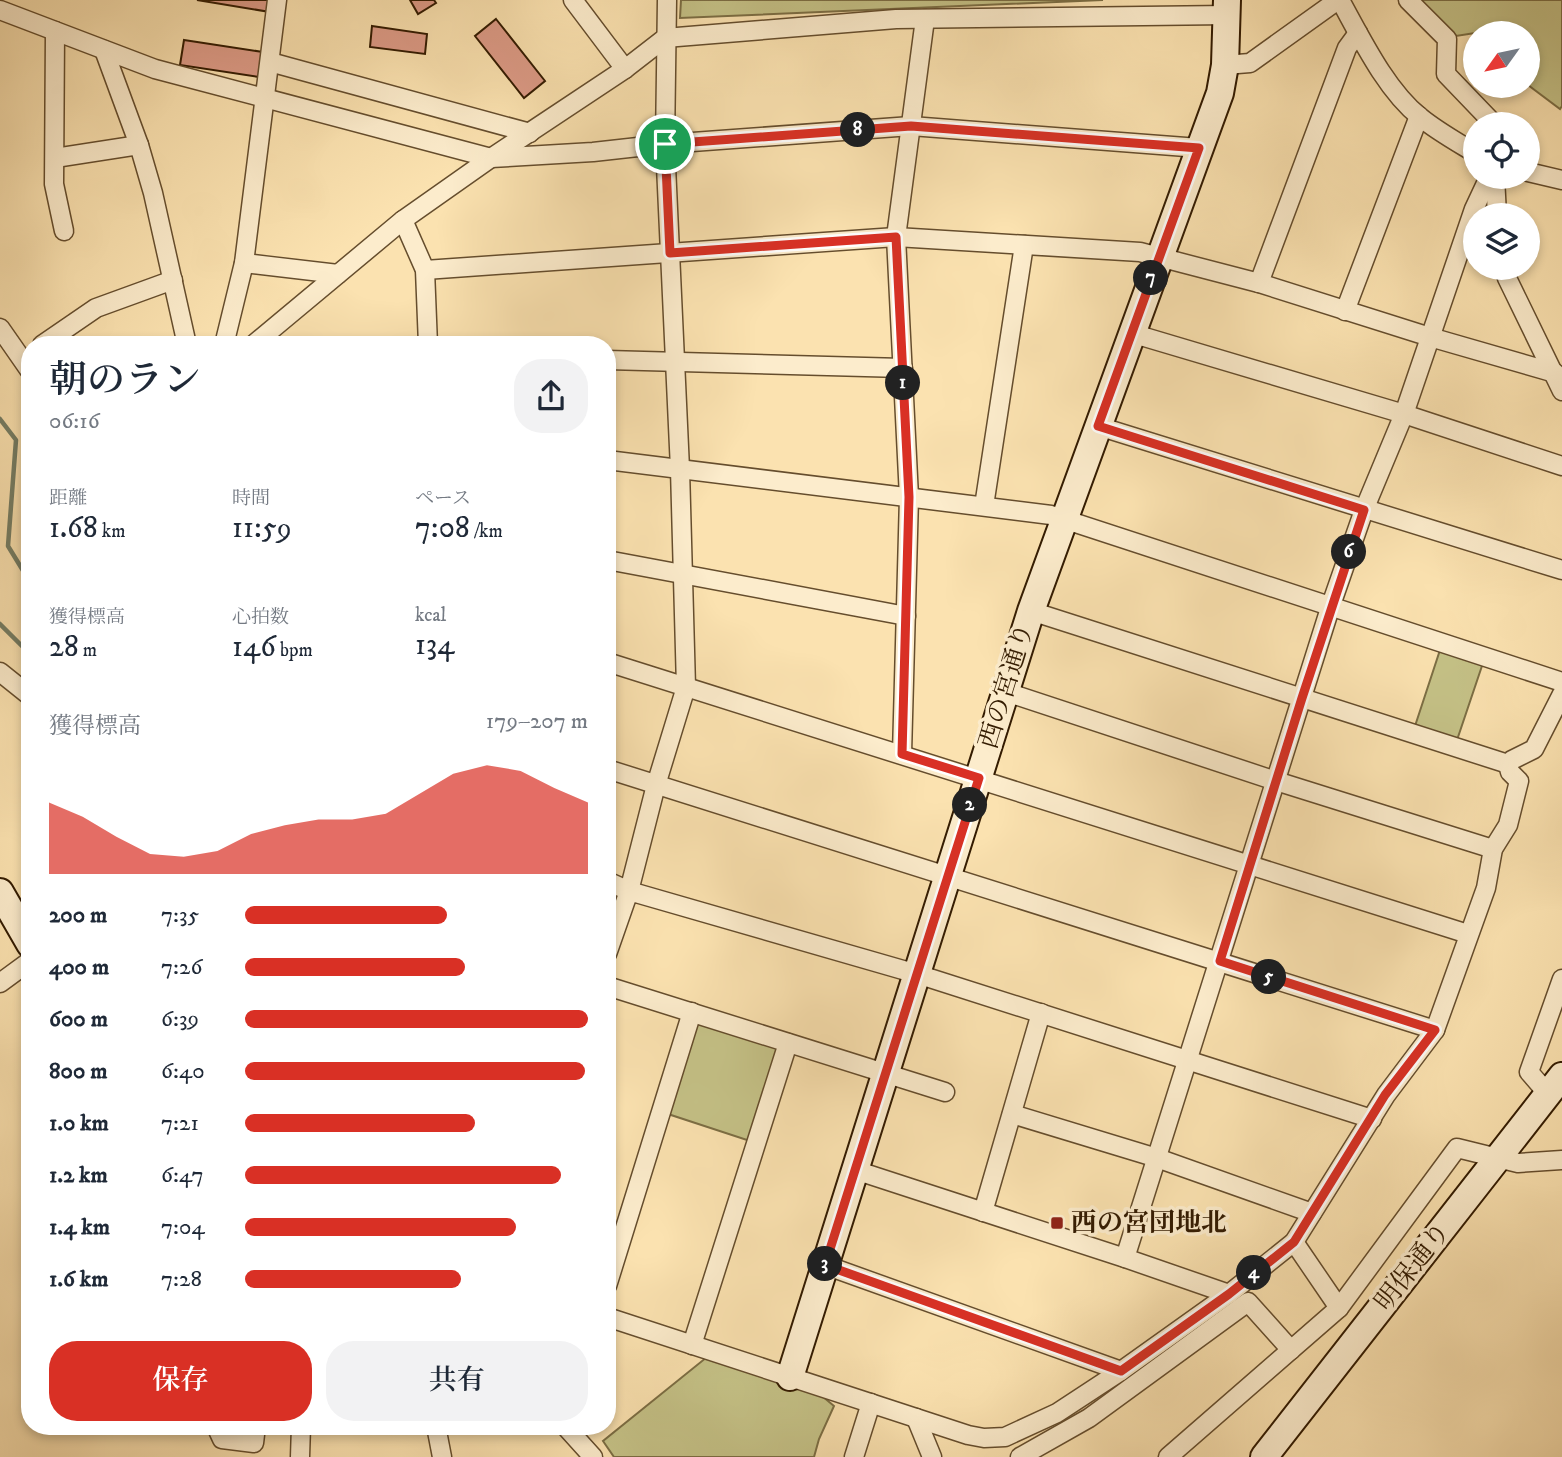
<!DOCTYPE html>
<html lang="ja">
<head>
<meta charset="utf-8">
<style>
	:root { --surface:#fff; --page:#f2f2f3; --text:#1f2937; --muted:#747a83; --accent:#d93025 }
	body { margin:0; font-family:"IM FELL DW Pica","Noto Serif JP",serif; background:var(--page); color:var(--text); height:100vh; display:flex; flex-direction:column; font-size:26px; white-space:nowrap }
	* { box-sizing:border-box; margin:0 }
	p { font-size:23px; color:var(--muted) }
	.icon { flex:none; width:38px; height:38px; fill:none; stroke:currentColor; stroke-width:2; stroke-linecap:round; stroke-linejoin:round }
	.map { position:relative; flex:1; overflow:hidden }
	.side { position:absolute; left:21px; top:336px; width:595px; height:1099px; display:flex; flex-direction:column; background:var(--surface); border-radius:28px; box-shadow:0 4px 10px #0003 }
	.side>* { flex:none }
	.needle { width:46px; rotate:237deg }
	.controls { position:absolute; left:1463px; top:21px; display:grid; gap:14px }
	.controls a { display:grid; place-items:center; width:77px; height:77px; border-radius:50%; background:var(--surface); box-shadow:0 4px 10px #0003; font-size:35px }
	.pin { position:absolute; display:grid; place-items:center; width:60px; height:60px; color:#fff; margin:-30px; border:4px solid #fff; border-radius:50%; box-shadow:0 2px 7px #0007 }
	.km { position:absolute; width:35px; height:35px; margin:-18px; border-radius:50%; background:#222; color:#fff; font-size:19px; line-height:35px; text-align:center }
	.round { display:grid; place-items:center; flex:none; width:74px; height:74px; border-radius:28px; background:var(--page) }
	.overview { display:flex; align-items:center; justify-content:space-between; height:119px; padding:0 28px }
	h1 { font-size:38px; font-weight:600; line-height:52px }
	.metrics { display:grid; grid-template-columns:repeat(3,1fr); gap:10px; height:119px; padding:7px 28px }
	.metrics div { display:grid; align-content:center }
	.metrics b { font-size:30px; font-weight:600 }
	.metrics small { font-size:19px; font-weight:400 }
	.metrics p { font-size:19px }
	.chart { height:196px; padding:14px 28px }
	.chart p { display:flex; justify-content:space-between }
	.chart svg { width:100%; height:126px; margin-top:7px; fill:var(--accent); opacity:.7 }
	.cta { display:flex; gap:14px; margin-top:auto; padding:14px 28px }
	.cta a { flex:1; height:80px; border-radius:28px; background:var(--accent); color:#fff; font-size:28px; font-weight:600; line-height:80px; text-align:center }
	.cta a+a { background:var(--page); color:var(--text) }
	ul { padding:0 28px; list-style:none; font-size:23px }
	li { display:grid; grid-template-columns:112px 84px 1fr; align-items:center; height:52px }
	li i { height:18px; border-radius:9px; background:var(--accent) }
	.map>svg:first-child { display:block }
	.green { fill:#c5c287; stroke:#7c6e44; stroke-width:2 }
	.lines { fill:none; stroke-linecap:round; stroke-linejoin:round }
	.stream { stroke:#747d65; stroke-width:4.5 }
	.building { fill:#dd9b87; stroke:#331b01; stroke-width:2 }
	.street-casing { stroke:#654d2d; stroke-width:21 }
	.secondary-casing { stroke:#331b01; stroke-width:30 }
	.street { stroke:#fceccc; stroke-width:18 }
	.secondary { stroke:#fceccc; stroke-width:26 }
	.route-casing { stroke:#fff; stroke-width:14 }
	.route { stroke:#d93025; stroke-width:9 }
	.poi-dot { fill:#8f2418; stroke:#fceccc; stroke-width:2.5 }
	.labels { text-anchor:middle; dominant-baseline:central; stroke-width:7; stroke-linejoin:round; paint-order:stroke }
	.street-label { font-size:26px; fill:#331b01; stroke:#fceccc }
	.poi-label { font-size:26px; font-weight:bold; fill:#331b01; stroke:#fceccc; text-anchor:start }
</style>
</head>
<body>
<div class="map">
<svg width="1562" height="1457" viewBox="0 0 1562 1457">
	<rect width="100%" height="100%" fill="#fbe2b0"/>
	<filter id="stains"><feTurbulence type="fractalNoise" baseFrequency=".00286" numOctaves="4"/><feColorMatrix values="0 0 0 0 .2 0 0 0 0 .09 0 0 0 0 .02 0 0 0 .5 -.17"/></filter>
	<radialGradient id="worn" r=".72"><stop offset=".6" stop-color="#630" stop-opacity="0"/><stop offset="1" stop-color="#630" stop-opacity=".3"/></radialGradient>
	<g class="green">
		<path d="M681 0H1103L680 18Z"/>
		<path d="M1415 0H1562V106L1560 109 1528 85V33H1475L1456 36Z"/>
		<path d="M1441 647 1484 660 1457 740 1415 726Z"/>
		<path d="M704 1020 776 1045 779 1052 750 1141 668 1114 693 1027Z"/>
		<path d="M707 1357 822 1396 834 1406 819 1439 814 1457H614L603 1441Z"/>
	</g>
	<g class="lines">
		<g class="stream">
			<path d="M0 419 16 440 8 546 30 582"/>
			<path d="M0 624 30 654"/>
		</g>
	</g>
	<g class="building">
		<path d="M197 0H271L270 12Z"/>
		<path d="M410 0H434L436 3 418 14Z"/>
		<path d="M496 19 545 81 524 98 475 36Z"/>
		<path d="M372 26 427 34 425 54 370 47Z"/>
		<path d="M184 40 263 52 259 77 180 65Z"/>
	</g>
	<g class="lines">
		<g class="street-casing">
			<g id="street">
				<path d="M573 0 625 69"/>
				<path d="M1340 0C1361 38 1386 90 1420 117 1437 131 1457 142 1475 153"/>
				<path d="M1408 0 1447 39 1446 74 1494 124"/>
				<path d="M0 10 155 69 491 158 593 152 665 144 911 126 1199 148"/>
				<path d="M55 31 54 184 64 231"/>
				<path d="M104 50 139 145 153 193 187 345"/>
				<path d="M270 62 530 133"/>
				<path d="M1225 65 1250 63 1338 0"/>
				<path d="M55 158 139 145"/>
				<path d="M1528 172 1562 180"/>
				<path d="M1495 177 1497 215"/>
				<path d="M403 220 425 270 428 345"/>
				<path d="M244 263 338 274"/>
				<path d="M1504 268 1507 278 1562 391"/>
				<path d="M425 270 896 237 1140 252 1259 283 1430 337 1555 373"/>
				<path d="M1259 283 1347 48 1358 33"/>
				<path d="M1345 311 1419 116"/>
				<path d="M0 328 30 371"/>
				<path d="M1131 333 1404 414 1562 466"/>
				<path d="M42 345 96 308 173 280"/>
				<path d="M224 345 244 263 277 0"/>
				<path d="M253 345 403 220 491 158 625 69 665 38 896 19 1228 15"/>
				<path d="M607 360 903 368"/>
				<path d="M1098 426 1562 570"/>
				<path d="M607 460 1051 515 1562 682"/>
				<path d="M984 506 1024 245"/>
				<path d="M607 560 906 616"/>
				<path d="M1031 611 1508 764"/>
				<path d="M607 662 1468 934"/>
				<path d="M0 672 30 696"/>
				<path d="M1006 692 1276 781 1493 849"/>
				<path d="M902 754 909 497 896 237 925 19"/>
				<path d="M607 769 1435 1030"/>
				<path d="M607 881 629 891 656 785 686 687 680 469 665 144 667 0"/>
				<path d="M607 954 629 891 917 974 1372 1119"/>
				<path d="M0 983 30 961"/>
				<path d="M607 986 945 1092"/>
				<path d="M1548 1094 1529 1072 1562 979"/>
				<path d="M1012 1114 1157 1158 1312 1213"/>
				<path d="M855 1170 1125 1258 1229 1294"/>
				<path d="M983 1212 1041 1013"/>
				<path d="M1294 1242 1339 1308"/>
				<path d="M1125 1258 1331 605 1364 510 1404 414 1474 209 1489 177"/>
				<path d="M825 1265 1121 1371"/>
				<path d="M607 1286 692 1012"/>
				<path d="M607 1317 968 1435 984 1438 1005 1437 1057 1413 1121 1371 1229 1294 1294 1242 1386 1095 1435 1030 1486 888 1493 849 1508 825 1519 781 1510 772 1508 764 1512 760 1534 749 1562 694"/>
				<path d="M692 1345 788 1043"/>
				<path d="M916 1418 932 1457"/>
				<path d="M216 1426 222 1439 254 1443 256 1426"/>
				<path d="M436 1426 442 1457"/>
				<path d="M565 1426 593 1457"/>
				<path d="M300 1457 301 1426"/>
				<path d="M854 1457 871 1403"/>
				<path d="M1020 1457 1089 1418 1248 1302 1291 1350"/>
				<path d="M1168 1457 1339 1308 1457 1148 1518 1163 1562 1160"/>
			</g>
		</g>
		<g class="secondary-casing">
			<g id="secondary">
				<path d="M0 892 30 944"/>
				<path d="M790 1377 1031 611 1220 93 1225 65 1227 0"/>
				<path d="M1264 1457 1562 1076"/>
			</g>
		</g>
		<use href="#street" class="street"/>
		<use href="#secondary" class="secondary"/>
	</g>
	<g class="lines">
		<g class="route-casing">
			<path id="route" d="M911 126 1199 148 1098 426 1364 510 1302 698 1220 961 1435 1030 1385 1095 1294 1242 1229 1294 1121 1371 825 1265 979 778 902 754 909 497 896 237 670 253 665 144Z"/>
		</g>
		<use href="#route" class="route"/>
	</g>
	<rect class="poi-dot" x="1050" y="1216" width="14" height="14" rx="3.5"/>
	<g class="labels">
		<g class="street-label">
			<text transform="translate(1007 686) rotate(-73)">西の宮通り</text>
			<text transform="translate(1413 1267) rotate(-52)">明保通り</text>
		</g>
		<g class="poi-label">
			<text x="1071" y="1223">西の宮団地北</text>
		</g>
	</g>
	<rect width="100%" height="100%" filter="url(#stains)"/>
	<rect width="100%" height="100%" fill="url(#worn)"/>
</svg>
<div class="controls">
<a><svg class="needle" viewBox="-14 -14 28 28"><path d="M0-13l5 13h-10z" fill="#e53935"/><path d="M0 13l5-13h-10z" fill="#747a83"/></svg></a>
<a><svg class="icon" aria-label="locate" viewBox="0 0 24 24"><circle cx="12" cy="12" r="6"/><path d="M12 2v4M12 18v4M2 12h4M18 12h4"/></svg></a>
<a><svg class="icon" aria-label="layers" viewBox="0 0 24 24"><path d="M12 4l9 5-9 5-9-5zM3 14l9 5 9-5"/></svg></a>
</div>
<div class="pin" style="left:665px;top:144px;background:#1e9e55"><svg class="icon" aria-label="arrive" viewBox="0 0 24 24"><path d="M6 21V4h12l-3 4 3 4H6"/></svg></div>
<b class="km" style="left:903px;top:383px">1</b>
<b class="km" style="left:970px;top:805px">2</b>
<b class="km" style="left:825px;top:1264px">3</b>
<b class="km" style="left:1254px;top:1273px">4</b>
<b class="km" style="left:1269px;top:977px">5</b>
<b class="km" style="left:1349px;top:552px">6</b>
<b class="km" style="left:1151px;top:278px">7</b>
<b class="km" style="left:858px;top:130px">8</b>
<section class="side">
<div class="overview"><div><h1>朝のラン</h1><p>06:16</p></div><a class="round"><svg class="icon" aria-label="share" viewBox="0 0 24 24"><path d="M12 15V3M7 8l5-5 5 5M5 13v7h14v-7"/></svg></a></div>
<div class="metrics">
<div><p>距離</p><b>1.68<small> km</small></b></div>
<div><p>時間</p><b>11:59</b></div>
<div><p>ペース</p><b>7:08<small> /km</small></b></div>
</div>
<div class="metrics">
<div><p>獲得標高</p><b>28<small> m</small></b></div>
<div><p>心拍数</p><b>146<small> bpm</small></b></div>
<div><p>kcal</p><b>134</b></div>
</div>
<div class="chart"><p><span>獲得標高</span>179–207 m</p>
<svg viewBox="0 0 160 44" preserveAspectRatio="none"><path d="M0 44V19L10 24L20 31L30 37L40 38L50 36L60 30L70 27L80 25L90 25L100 23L110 16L120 9L130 6L140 8L150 14L160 19V44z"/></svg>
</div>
<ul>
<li><b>200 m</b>7:35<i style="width:59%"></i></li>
<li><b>400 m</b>7:26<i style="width:64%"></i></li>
<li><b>600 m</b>6:39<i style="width:100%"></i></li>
<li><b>800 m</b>6:40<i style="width:99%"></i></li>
<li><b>1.0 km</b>7:21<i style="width:67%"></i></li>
<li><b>1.2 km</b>6:47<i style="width:92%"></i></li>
<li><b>1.4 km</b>7:04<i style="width:79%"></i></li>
<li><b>1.6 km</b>7:28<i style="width:63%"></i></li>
</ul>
<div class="cta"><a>保存</a><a>共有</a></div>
</section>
</div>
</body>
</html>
